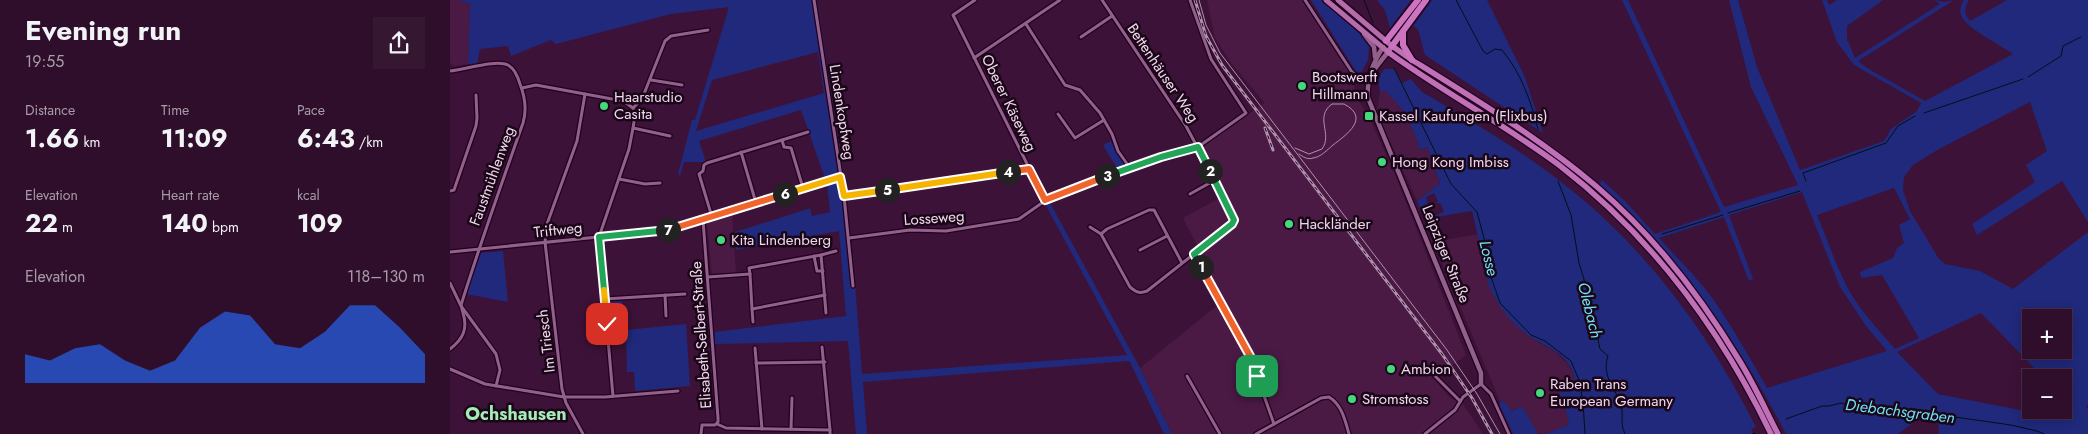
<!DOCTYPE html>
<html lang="en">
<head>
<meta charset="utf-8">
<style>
	:root { --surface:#2e0e2a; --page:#361732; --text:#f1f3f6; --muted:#a79ca8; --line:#492e47; --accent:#2563eb }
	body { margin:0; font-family:Jost,sans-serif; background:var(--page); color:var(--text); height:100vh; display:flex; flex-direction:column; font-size:19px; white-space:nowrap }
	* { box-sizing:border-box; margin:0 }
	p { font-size:16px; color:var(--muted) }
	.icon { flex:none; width:28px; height:28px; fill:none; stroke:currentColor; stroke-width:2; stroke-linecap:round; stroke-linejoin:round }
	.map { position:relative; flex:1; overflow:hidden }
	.drawer { display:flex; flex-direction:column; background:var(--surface); width:450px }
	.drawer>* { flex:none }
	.controls { position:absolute; left:1572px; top:309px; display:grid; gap:10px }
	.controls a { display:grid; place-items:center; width:50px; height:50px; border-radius:0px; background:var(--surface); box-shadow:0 2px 12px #0003,0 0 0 1px var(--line); font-size:25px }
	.pin { position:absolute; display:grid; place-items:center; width:42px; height:42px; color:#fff; margin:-21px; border-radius:10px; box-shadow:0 2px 8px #0006 }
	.km { position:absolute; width:25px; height:25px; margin:-12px; border-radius:50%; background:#222; color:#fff; font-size:14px; line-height:25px; text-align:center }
	.round { display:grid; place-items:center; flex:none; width:52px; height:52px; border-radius:0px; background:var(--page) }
	.head { display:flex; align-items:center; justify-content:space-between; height:85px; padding:0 25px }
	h1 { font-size:28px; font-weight:700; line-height:38px }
	.metrics { display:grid; grid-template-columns:repeat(3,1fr); gap:8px; height:85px; padding:5px 25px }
	.metrics div { display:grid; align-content:center }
	.metrics b { font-size:25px; font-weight:700 }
	.metrics small { font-size:14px; font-weight:400 }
	.metrics p { font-size:14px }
	.chart { height:140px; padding:10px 25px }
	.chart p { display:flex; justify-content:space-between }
	.chart svg { width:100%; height:90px; margin-top:5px; fill:var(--accent); opacity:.7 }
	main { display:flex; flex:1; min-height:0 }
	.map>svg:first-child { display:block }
	.built { fill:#4a1a45 }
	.green { fill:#20297b; fill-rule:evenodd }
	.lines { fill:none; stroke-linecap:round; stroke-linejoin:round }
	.stream { stroke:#001115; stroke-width:1 }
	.minor-casing { stroke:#22001f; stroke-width:5.5 }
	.tertiary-casing { stroke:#22001f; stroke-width:7 }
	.primary-casing { stroke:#22001f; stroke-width:8 }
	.trunk-casing { stroke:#22001f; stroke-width:8 }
	.motorway-casing { stroke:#22001f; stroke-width:9 }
	.minor { stroke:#92618b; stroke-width:3 }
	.tertiary { stroke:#92618b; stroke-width:4.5 }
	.primary { stroke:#b56cab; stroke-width:5 }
	.trunk { stroke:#c070b6; stroke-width:5.5 }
	.motorway { stroke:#cc74c0; stroke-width:6 }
	.tram { stroke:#b190ad; stroke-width:1 }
	.rail-casing { stroke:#b190ad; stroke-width:3 }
	.rail { stroke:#190717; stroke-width:1; stroke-dasharray:4; stroke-linecap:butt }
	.split-1-casing { stroke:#fff; stroke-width:10 }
	.split-2-casing { stroke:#fff; stroke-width:10 }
	.split-3-casing { stroke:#fff; stroke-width:10 }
	.split-4-casing { stroke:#fff; stroke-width:10 }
	.split-5-casing { stroke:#fff; stroke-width:10 }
	.split-6-casing { stroke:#fff; stroke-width:10 }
	.split-7-casing { stroke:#fff; stroke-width:10 }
	.split-8-casing { stroke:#fff; stroke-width:10 }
	.split-9-casing { stroke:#fff; stroke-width:10 }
	.split-1 { stroke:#f0652b; stroke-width:6 }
	.split-2 { stroke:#22a559; stroke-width:6 }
	.split-3 { stroke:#22a559; stroke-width:6 }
	.split-4 { stroke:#f0652b; stroke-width:6 }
	.split-5 { stroke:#f5b400; stroke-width:6 }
	.split-6 { stroke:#f5b400; stroke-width:6 }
	.split-7 { stroke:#f0652b; stroke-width:6 }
	.split-8 { stroke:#22a559; stroke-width:6 }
	.split-9 { stroke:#f5b400; stroke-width:6 }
	.poi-dot { fill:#44d77b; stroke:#190717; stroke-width:2 }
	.labels { text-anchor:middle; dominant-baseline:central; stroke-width:5; stroke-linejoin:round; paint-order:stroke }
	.street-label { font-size:15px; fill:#f1d6ed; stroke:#190717 }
	.poi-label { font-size:15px; fill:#f1d6ed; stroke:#190717; text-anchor:start }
	.water-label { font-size:16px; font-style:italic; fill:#6fdff5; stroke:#190717 }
	.quarter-label { font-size:18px; font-weight:bold; fill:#a6ecb8; stroke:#190717 }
</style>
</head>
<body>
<main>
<section class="drawer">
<div class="head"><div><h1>Evening run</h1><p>19:55</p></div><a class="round"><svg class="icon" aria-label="share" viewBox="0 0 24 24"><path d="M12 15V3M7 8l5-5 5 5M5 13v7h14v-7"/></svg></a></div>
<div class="metrics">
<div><p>Distance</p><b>1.66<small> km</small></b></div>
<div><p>Time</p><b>11:09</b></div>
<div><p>Pace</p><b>6:43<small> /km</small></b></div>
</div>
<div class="metrics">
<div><p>Elevation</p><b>22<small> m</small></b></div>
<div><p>Heart rate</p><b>140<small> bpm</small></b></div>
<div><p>kcal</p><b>109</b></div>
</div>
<div class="chart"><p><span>Elevation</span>118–130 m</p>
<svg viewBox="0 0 160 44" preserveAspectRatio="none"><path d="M0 44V30L10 33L20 27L30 25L40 33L50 38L60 33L70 17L80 9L90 11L100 25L110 27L120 19L130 6L140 6L150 17L160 30V44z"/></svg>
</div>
</section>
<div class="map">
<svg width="1638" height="434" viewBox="0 0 1638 434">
	<rect width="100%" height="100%" fill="#3d1238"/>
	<g class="built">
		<path d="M0 0H9L20 4 18 64 3 66 0 62Z"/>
		<path d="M757 0H853L904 80 905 95 918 115 946 177 1016 355 984 379 999 397 1013 404 1033 434H722L690 368 769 304 746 264 751 253 785 224 786 218 751 146 815 103 782 64 765 38Z"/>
		<path d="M934 90 944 98 965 132 970 150 977 147 990 183 967 201 927 113 930 92Z"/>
		<path d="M770 198 781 219 748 247 733 218Z"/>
		<path d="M282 213 286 273 262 274 257 223Z"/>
		<path d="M1029 234 1034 274 1048 303 1088 342 1104 351 1119 365 1125 380 1122 386 1110 390 1113 406 1118 416V425L1095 434 1087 433 1067 408 1061 411 1053 401H1050L983 242Z"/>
	</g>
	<g class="green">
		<path d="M9 0H367L393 170 387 171 397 237 401 284H405L412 374 677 355 594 202 598 199 690 368 722 434H714L680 362 678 361 413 382 417 434H406L398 341 265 344 264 332 396 316 389 231 286 250 285 232 358 209 360 208 362 216 380 212 377 184 351 110 249 141 256 162H234L230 176 228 174 242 120H245L279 7 221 14 106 44 101 40 61 56 58 46 30 49 27 63 18 64 20 4ZM368 52 374 93 246 131 262 80Z"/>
		<path d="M861 0H872L920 43 922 47 919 48 918 60 910 74 907 73Z"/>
		<path d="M927 0H961L940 28 935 10Z"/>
		<path d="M982 0H1037L1075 77 1093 133 975 55 968 29 963 26Z"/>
		<path d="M1172 0H1178L1274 207 1348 185 1301 87 1279 0H1288L1307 67 1350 170 1434 141 1441 129 1467 111 1471 103 1404 65 1387 42 1372 0H1377L1379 5 1387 0H1433L1397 26V39L1405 58 1490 4 1485 0 1495 2 1504 0 1408 61 1417 68 1475 101 1563 54C1551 45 1515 28 1511 15 1509 10 1511 4 1514 0H1519C1514 9 1514 14 1520 21L1557 0H1638V222L1612 181 1527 235 1522 224 1585 182 1576 165 1597 151 1580 102 1489 149 1463 165 1454 177 1453 190 1460 211 1489 259 1495 264 1530 271 1563 289 1638 232V404L1636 407 1638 409V434H1489L1488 417 1473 413 1471 417 1448 434H1336C1287 339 1229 257 1149 185L1152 180 1175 201 1205 234 1271 212ZM1444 188 1460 219 1449 225 1454 243 1447 248 1443 258 1410 272 1411 278 1432 275 1469 338 1445 349C1430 331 1413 314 1401 294 1387 269 1378 241 1367 215ZM1352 192 1390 287 1416 326 1437 351 1317 388C1300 358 1283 328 1263 299 1247 277 1227 258 1209 238L1274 217 1299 281 1303 279 1279 215ZM1531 313 1593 377 1614 378V410H1610L1614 412 1611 418 1488 394 1447 352ZM1581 318H1614V350H1581Z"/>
		<path d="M934 69H945L952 83 961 79 972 92C1021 121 1071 150 1115 185 1197 249 1259 334 1306 427L1301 429 1304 434H1095L1118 425C1120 412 1109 403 1110 390L1122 386 1125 380C1124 376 1122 370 1120 366 1111 351 1090 344 1076 334 1066 326 1055 315 1048 303 1030 275 1031 242 1022 211L974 219 971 212 980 210 984 216 994 212 991 204 986 203 988 201 984 193 976 197 978 204 970 209 967 201 990 183 977 147 970 150C964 128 952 105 934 90L930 92 928 79Z"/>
		<path d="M661 141 675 164 673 169 668 170 653 145Z"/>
		<path d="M53 251 58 302 16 294 31 253Z"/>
		<path d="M172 300 174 329 161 330 159 301Z"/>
		<path d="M236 324 240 386 185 391 184 372H177L176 330Z"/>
		<path d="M1050 401 1055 402 1061 411 1071 407 1074 409 1088 434H1063L1050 406Z"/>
	</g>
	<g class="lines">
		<g class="stream">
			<path d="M914 0 923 23"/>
			<path d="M1006 0 1033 51 1037 54 1045 49 1052 50C1071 73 1081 101 1088 129"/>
			<path d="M944 68 1001 184 1027 212 1035 242 1040 274 1050 303 1081 335 1095 341 1121 361 1129 380 1133 402 1135 434"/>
			<path d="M1578 77 1611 56 1613 46 1631 37"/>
			<path d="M1474 113 1573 79"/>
			<path d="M1108 181 1121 215 1129 263 1139 296 1150 349 1158 356C1150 379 1170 391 1172 411 1173 422 1170 422 1175 434"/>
			<path d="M1356 181 1353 173 1436 143 1448 126 1465 116"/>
			<path d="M1278 213 1350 191"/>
			<path d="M1212 234 1273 215"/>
			<path d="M1336 419 1372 406H1379L1391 403 1404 407 1423 406 1431 409 1472 410 1491 415 1561 425 1587 431 1594 434"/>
			<path d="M1302 434 1305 433"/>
		</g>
		<g class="minor-casing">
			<g id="minor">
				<path d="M364 0 394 196 403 286"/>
				<path d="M525 0 503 15 595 200"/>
				<path d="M855 0 902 72 910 78 918 80"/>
				<path d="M576 24 615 85 630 90 650 113 662 134 668 151 680 168"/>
				<path d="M631 37 662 16"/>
				<path d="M524 58 610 0"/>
				<path d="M0 71C14 70 46 59 58 65 65 69 68 77 70 84 75 97 77 110 73 123 52 182 31 241 12 302 10 306 12 308 13 313 18 329 13 339 0 349"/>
				<path d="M201 80 232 85"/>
				<path d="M72 88 86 85 173 101 183 108 185 116 183 128 179 149 149 237 163 396"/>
				<path d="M183 108 192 99 215 41 221 36 258 30"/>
				<path d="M608 114 625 138 654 120"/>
				<path d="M183 128 220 136"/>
				<path d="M332 140 358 132"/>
				<path d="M291 152 306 203"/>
				<path d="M169 179 195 184 210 183"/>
				<path d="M0 191 4 190 26 126 27 118 26 95"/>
				<path d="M740 194 765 180"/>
				<path d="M394 196 579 169"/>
				<path d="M262 217 249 174 253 171 254 165 257 163 332 140 334 147 341 148 353 188"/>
				<path d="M640 227 651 234 680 287C686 292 689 294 697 291L782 224 784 220 765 180 736 126 652 0"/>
				<path d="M651 234 657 229 699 210H704L732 263"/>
				<path d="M399 238 460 230 496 231 569 219 599 198 711 157 748 147 796 113 761 59 740 0"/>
				<path d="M690 250 717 236"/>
				<path d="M0 252 217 230 391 177"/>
				<path d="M744 254 800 356 824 424"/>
				<path d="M371 255 386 251"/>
				<path d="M364 256 367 271H373"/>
				<path d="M300 274 302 309 375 295"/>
				<path d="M258 277 300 274 299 268 371 255 376 313"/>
				<path d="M0 283 11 306 46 354 50 370 46 386"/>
				<path d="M215 295 216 316"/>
				<path d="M155 299 235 294"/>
				<path d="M302 309 303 322"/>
				<path d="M372 347 380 430"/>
				<path d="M305 348 312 429"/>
				<path d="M306 363 375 362"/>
				<path d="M0 369 35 384 114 397H155L228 391"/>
				<path d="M984 375 1010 401"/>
				<path d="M737 376 770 434"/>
				<path d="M267 424 276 428 380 430V434"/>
				<path d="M341 429 342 398"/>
				<path d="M133 434 116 403 112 389 95 242 97 224 127 141 135 94"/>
				<path d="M251 434 252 425H265L268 422V418L253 220"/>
				<path d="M806 434 871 398 879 397C892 405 895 420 899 434"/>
				<path d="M975 434 1005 410 1013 397 1031 384 1041 394 1059 434"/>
			</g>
		</g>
		<g class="tertiary-casing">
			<g id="tertiary">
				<path d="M914 34 924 47 925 57"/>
				<path d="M933 47C923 63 916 79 918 98L1031 373V384"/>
				<path d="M923 71 938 52"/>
			</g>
		</g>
		<g class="primary-casing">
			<path id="primary" d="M876 0 938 52 942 46 888 0"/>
		</g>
		<g class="trunk-casing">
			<g id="trunk">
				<path d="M942 46 962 60C1025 99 1089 138 1146 186 1202 234 1251 297 1289 360 1304 384 1315 409 1328 434"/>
				<path d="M938 52C993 92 1054 124 1109 165 1201 236 1271 330 1321 434"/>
			</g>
		</g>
		<g class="motorway-casing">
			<g id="motorway">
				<path d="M953 32V45L962 60"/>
				<path d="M936 41 968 0"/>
				<path d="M942 46 976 0"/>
			</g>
		</g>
		<use href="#minor" class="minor"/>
		<use href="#tertiary" class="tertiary"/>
		<use href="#primary" class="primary"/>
		<use href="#trunk" class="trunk"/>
		<use href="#motorway" class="motorway"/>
		<g class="tram">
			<path d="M749 0 756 25 770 53 997 350 1027 394 1050 434"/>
			<path d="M845 148 859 154 872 149C883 134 864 117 882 104H894C921 118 896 135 883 145 877 150 871 157 863 158 858 160 853 157 849 154"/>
		</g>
		<g class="rail-casing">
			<g id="rail">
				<path d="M745 0 756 36 772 65 992 354 1022 398 1042 434"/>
				<path d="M815 128 823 150"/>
			</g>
		</g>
		<use href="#rail" class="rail"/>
	</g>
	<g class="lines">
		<g class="split-1-casing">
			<path id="split-1" d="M751 267 800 356 807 376"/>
		</g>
		<g class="split-2-casing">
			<path id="split-2" d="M751 267 744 254 782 224 784 220 760 171"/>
		</g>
		<g class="split-3-casing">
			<path id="split-3" d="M657 176 711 157 748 147 760 171"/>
		</g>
		<g class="split-4-casing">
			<path id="split-4" d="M558 172 579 169 595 200 657 176"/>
		</g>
		<g class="split-5-casing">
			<path id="split-5" d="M437 190 558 172"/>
		</g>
		<g class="split-6-casing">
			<path id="split-6" d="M335 194 390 177 394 196 437 190"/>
		</g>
		<g class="split-7-casing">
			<path id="split-7" d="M218 230 335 194"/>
		</g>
		<g class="split-8-casing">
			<path id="split-8" d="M154 290 149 237 218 230"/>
		</g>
		<g class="split-9-casing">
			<path id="split-9" d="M154 290 157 324"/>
		</g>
		<use href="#split-1" class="split-1"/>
		<use href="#split-2" class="split-2"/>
		<use href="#split-3" class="split-3"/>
		<use href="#split-4" class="split-4"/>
		<use href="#split-5" class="split-5"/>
		<use href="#split-6" class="split-6"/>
		<use href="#split-7" class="split-7"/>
		<use href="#split-8" class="split-8"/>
		<use href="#split-9" class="split-9"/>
	</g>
	<g class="poi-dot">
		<circle cx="852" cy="86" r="5"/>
		<circle cx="154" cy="106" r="5"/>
		<rect x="914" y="111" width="10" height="10" rx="2.5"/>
		<circle cx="932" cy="162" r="5"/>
		<circle cx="839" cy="224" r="5"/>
		<circle cx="271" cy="240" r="5"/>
		<circle cx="941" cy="369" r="5"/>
		<circle cx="1090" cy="393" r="5"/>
		<circle cx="902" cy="399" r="5"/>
	</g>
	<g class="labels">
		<g class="street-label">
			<text transform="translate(713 73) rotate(56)">Bettenhäuser Weg</text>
			<text transform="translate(559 103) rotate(64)">Oberer Käseweg</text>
			<text transform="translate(392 112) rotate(81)">Lindenkopfweg</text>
			<text transform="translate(42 176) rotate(-70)">Faustmühlenweg</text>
			<text transform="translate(484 218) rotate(-4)">Losseweg</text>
			<text transform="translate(108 230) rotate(-6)">Triftweg</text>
			<text transform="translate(996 254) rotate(68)">Leipziger Straße</text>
			<text transform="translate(251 335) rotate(-94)">Elisabeth-Selbert-Straße</text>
			<text transform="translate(96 341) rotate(-97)">Im Triesch</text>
		</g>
		<g class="poi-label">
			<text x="862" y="77">Bootswerft<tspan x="862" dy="17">Hillmann</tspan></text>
			<text x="164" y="97">Haarstudio<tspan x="164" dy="17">Casita</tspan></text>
			<text x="929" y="116">Kassel Kaufungen (Flixbus)</text>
			<text x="942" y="162">Hong Kong Imbiss</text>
			<text x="849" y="224">Hackländer</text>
			<text x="281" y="240">Kita Lindenberg</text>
			<text x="951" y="369">Ambion</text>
			<text x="1100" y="384">Raben Trans<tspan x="1100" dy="17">European Germany</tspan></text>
			<text x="912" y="399">Stromstoss</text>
		</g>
		<g class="water-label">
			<text transform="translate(1039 258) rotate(76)">Losse</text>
			<text transform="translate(1140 310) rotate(76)">Olebach</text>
			<text transform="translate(1450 411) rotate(7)">Diebachsgraben</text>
		</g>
		<g class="quarter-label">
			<text x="66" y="414">Ochshausen</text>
		</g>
	</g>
</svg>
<div class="controls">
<a>+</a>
<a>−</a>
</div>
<div class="pin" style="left:807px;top:376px;background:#1e9e55"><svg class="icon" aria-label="arrive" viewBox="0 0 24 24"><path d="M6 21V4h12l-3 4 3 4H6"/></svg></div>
<div class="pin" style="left:157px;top:324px;background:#d93025"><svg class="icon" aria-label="check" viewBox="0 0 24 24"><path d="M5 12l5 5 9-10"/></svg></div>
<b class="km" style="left:751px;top:267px">1</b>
<b class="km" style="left:760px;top:171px">2</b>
<b class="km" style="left:657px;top:176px">3</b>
<b class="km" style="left:558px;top:172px">4</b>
<b class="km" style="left:437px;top:190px">5</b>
<b class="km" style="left:335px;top:194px">6</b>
<b class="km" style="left:218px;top:230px">7</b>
</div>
</main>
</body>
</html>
